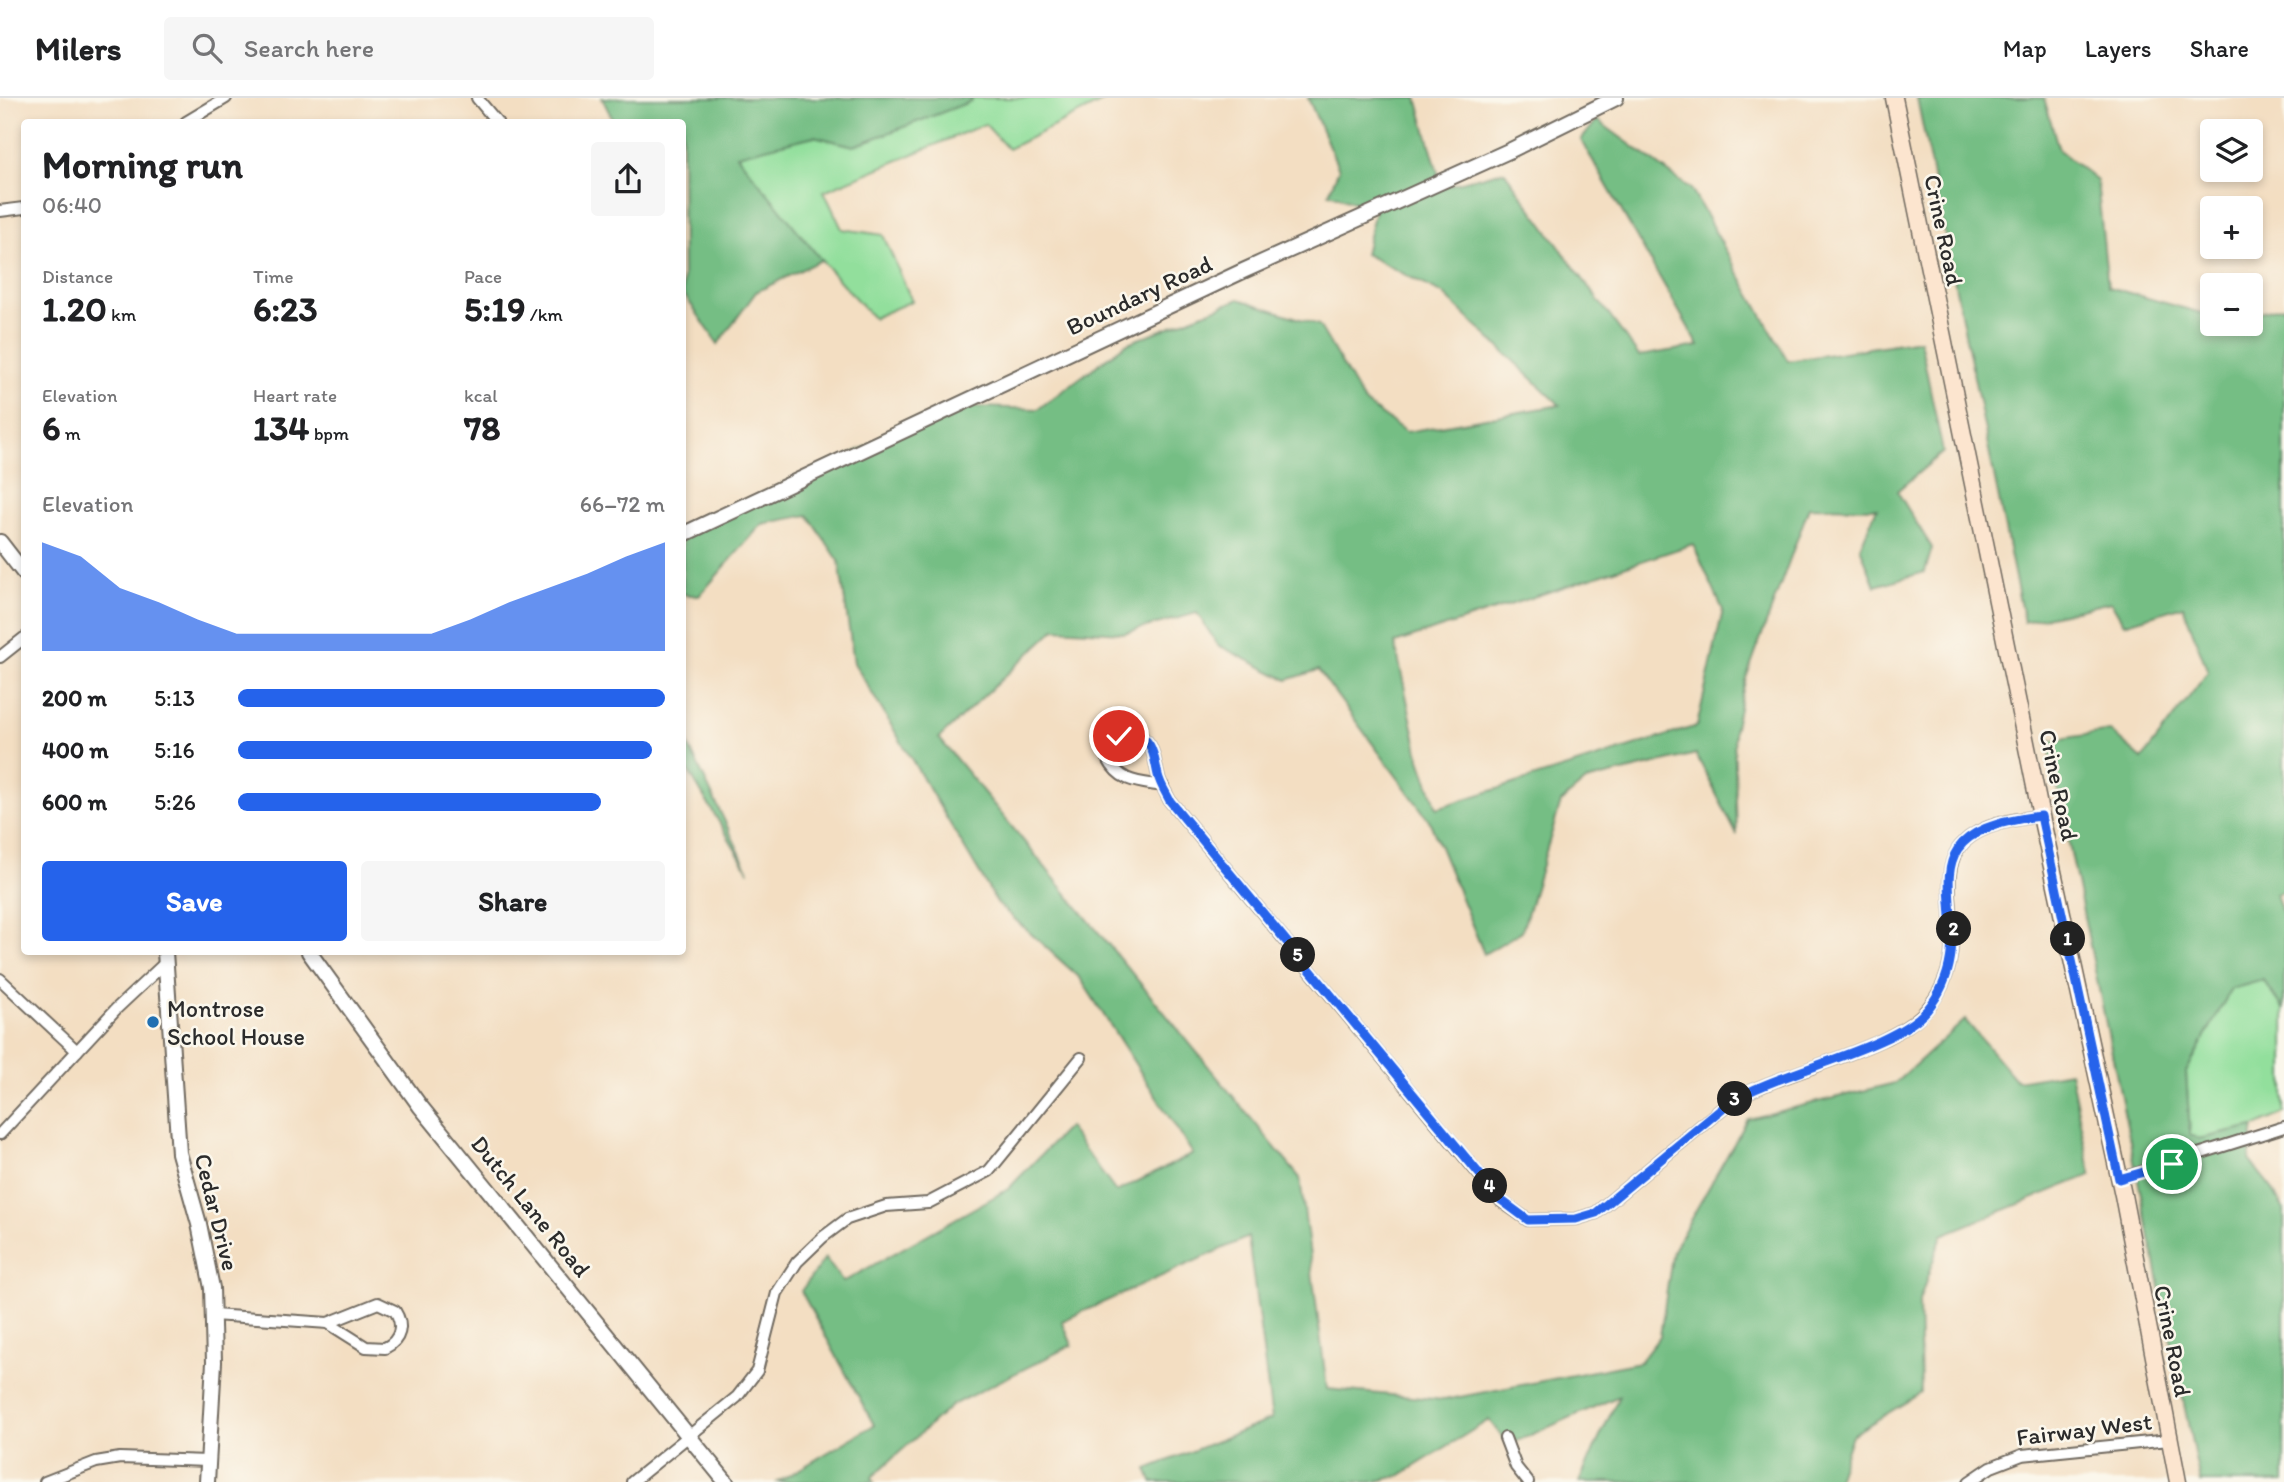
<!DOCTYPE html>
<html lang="en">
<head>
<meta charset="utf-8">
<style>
	:root { --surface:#fff; --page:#f6f6f6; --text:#202124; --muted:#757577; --line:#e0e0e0; --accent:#2563eb }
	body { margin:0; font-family:Itim,sans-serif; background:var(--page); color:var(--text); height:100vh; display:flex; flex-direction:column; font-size:26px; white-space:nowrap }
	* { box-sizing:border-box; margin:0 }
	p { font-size:23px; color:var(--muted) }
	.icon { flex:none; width:38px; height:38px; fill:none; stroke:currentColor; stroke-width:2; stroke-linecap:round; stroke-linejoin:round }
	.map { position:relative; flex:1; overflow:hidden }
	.sheet { position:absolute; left:21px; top:21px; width:665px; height:836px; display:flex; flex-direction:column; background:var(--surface); border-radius:7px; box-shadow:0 4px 10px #0003 }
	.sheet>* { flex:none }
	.controls { position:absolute; left:2200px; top:21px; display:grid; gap:14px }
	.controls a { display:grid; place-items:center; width:63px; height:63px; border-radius:7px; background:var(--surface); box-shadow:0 4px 10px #0003; font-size:35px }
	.pin { position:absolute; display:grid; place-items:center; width:60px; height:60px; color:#fff; margin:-30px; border:4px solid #fff; border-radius:50%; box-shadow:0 2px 7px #0007 }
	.km { position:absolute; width:35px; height:35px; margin:-18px; border-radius:50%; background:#222; color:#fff; font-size:19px; line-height:35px; text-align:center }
	.round { display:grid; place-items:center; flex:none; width:74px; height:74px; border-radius:7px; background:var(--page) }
	.summary { display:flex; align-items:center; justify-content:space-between; height:119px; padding:0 21px }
	h1 { font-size:38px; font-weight:700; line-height:52px }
	.stats { display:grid; grid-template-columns:repeat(3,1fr); gap:10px; height:119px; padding:7px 21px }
	.stats div { display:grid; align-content:center }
	.stats b { font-size:35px; font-weight:700 }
	.stats small { font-size:19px; font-weight:400 }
	.stats p { font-size:19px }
	.chart { height:196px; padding:14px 21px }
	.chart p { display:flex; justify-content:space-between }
	.chart svg { width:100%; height:126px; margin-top:7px; fill:var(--accent); opacity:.7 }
	.button { display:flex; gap:14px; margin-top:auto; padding:14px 21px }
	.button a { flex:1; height:80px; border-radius:7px; background:var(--accent); color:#fff; font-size:28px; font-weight:700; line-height:80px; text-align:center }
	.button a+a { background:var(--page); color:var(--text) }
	ul { padding:0 21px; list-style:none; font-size:23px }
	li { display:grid; grid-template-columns:112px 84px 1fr; align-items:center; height:52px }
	li i { height:18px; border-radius:9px; background:var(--accent) }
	header { display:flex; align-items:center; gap:42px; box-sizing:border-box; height:98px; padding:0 35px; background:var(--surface); border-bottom:2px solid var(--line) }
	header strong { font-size:33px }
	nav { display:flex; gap:38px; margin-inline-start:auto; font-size:24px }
	.search { width:490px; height:63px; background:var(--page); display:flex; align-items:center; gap:18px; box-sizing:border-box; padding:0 24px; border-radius:7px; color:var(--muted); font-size:26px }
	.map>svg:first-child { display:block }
	.green { fill:#92df9c; stroke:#5e8564; stroke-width:2 }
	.forest { fill:#75be84; stroke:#507458; stroke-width:2; fill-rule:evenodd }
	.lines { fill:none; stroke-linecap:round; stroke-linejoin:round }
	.minor-casing { stroke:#716a60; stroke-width:14 }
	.tertiary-casing { stroke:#716a60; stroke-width:18 }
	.secondary-casing { stroke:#716a60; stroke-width:19 }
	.minor { stroke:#fff; stroke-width:10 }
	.tertiary { stroke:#fff; stroke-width:14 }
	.secondary { stroke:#fce5cf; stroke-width:16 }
	.route-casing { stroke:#fff; stroke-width:14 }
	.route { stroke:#2563eb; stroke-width:9 }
	.poi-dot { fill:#1f6fb2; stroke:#fbf7ec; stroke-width:2.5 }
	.labels { text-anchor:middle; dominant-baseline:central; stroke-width:5; stroke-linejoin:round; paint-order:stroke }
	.street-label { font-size:24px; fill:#2b2b2b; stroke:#fbf7ec }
	.poi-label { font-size:24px; fill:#2b2b2b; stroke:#fbf7ec; text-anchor:start }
</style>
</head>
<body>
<header>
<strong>Milers</strong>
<div class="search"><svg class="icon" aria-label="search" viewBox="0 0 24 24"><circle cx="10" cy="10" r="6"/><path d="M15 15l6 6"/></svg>Search here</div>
<nav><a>Map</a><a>Layers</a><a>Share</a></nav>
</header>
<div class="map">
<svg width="2284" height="1384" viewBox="0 0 2284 1384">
	<rect width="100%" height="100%" fill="#fbf7ec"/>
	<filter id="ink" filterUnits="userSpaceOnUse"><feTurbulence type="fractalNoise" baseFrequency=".0143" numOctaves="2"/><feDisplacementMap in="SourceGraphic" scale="14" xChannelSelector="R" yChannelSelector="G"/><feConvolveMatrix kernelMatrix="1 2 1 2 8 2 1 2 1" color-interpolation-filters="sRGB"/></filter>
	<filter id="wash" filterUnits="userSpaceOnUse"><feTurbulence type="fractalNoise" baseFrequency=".00686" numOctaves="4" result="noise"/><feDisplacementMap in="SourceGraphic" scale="28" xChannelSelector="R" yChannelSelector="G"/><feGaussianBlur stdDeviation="1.57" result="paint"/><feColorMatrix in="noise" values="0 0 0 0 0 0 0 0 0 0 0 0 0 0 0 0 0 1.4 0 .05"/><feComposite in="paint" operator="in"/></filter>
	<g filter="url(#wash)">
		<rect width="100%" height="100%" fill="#f3dec2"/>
		<g class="green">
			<path d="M971 0H1110L1008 51 985 26 824 93 842 131 883 137 912 203 873 220 821 162 736 57 814 38 854 48 972 3Z"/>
			<path d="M2263 882 2284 911V1015L2254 1029 2198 1041 2190 1036 2186 974 2231 891Z"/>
		</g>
		<g class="forest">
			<path d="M602 0H971L972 3 854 48 814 38 737 57 821 162 756 194 718 246 683 195 682 24H614Z"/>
			<path d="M1308 0H1417L1442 89 1504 73 1639 258 1699 248 1581 42 1597 22 1691 91 1788 263 1920 242 1943 354 1897 393 1932 450 1925 474 1875 488 1860 449 1877 410 1809 409 1745 583 1734 633 1737 737 1696 656 1586 683 1561 704 1522 833 1484 856 1429 722 1318 572 1287 582 1218 547 1197 515 1124 535 1055 531 939 640 1300 1080 1327 1291 1444 1302 1640 1264 1660 1238 1673 1152 1748 1021 1895 985 1965 922 2017 983 2070 974 2091 1077 1942 1137 1919 1203 1921 1295 1852 1337 1836 1384H1579L1619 1298 1508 1347 1489 1322 1399 1378 1372 1384H1152L1147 1371 1272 1321 1248 1139 1062 1223 1072 1247 952 1307 872 1379 874 1384H778L874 1327 801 1193 825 1160 843 1184 1008 1091 1068 1029 1116 1094 1193 1056 1080 880 998 806 854 565 839 463 808 417 762 426 699 498 683 496 682 436 952 308 1038 311 1126 246 1239 201 1319 227 1364 304 1406 334 1560 307 1443 196 1365 156 1375 112 1329 95 1339 71ZM1693 446 1723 512 1697 628 1437 710 1419 658 1395 545Z"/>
			<path d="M1917 0H2044L2059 52 2097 83 2108 189 2212 218V226H2250L2251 216 2284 208V793L2276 796 2284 820V911L2263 882 2231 891 2186 974 2190 1036 2199 1041 2254 1029 2249 1062 2271 1089 2284 1112V1384H2200L2048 643 2110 633 2142 661 2208 574 2183 508 2124 526 2111 504 2024 524Z"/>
			<path d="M682 636H683L749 774 683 664Z"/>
		</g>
	</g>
	<g filter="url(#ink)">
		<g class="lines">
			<g class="minor-casing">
				<g id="minor">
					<path d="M477 0 497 24"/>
					<path d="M186 24 226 0"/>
					<path d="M0 113 24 110"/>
					<path d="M0 559 24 540"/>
					<path d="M1163 688C1139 684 1120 685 1108 661 1112 647 1115 639 1129 633 1154 641 1153 655 1158 677 1160 685 1166 695 1170 703L1501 1103 1528 1122 1576 1121 1596 1115 1730 1004C1780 973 1894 952 1927 911 1998 827 1878 735 2041 718"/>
					<path d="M0 881 77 953"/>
					<path d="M0 1036 116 911 165 865"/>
					<path d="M2119 1081 2284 1029"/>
					<path d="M378 1205 395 1213C404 1227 401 1242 385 1250L366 1249 328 1225Z"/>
					<path d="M213 1217 328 1225"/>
					<path d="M1505 1340 1516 1369 1528 1384"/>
					<path d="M45 1384 96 1364 120 1360 208 1363"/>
					<path d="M632 1384 737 1299 757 1273 777 1195 797 1164 823 1139 847 1121 886 1108 928 1105 989 1073 1081 960"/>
					<path d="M1969 1384 1991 1369 2022 1357 2169 1342"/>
				</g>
			</g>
			<g class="tertiary-casing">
				<g id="tertiary">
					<path d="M682 437 1243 173 1511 52 1616 0"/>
					<path d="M0 444 24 475"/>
					<path d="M165 854 179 1055 199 1126 212 1190 214 1264 207 1384"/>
					<path d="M309 854 420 1008 726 1384"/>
				</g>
			</g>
			<g class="secondary-casing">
				<path id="secondary" d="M1894 0 2041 718 2123 1097 2178 1384"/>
			</g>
			<use href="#minor" class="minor"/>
			<use href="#tertiary" class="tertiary"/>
			<use href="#secondary" class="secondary"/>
		</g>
	</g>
	<g class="lines" filter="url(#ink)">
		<g class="route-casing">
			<path id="route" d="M1119 638 1129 633C1154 641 1153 655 1158 677 1160 686 1166 695 1170 703L1501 1102 1528 1122 1576 1121 1596 1115 1730 1004C1780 973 1894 951 1927 912 1998 826 1877 736 2041 718L2119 1081 2172 1066"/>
		</g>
		<use href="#route" class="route"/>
	</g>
	<circle class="poi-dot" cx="153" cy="924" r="7"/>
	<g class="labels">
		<g class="street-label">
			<text transform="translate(1944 132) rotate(78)">Crine Road</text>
			<text transform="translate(1139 197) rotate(-25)">Boundary Road</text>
			<text transform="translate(2059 687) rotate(78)">Crine Road</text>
			<text transform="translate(531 1108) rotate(51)">Dutch Lane Road</text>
			<text transform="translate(217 1114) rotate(76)">Cedar Drive</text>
			<text transform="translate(2173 1243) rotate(79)">Crine Road</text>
			<text transform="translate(2084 1331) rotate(-7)">Fairway West</text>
		</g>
		<g class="poi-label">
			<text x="167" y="910">Montrose<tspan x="167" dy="28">School House</tspan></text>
		</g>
	</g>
</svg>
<div class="controls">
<a><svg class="icon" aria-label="layers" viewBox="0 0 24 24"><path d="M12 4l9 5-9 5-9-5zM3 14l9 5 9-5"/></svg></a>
<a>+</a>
<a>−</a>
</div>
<div class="pin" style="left:2172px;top:1066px;background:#1e9e55"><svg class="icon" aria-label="arrive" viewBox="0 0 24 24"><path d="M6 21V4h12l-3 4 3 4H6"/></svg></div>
<div class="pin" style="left:1119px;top:638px;background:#d93025"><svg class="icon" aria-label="check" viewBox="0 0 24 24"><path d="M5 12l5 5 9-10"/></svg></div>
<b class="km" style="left:2068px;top:841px">1</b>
<b class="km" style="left:1954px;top:831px">2</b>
<b class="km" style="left:1735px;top:1001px">3</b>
<b class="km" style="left:1490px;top:1088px">4</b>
<b class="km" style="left:1298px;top:857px">5</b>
<section class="sheet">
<div class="summary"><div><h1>Morning run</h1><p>06:40</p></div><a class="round"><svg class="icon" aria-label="share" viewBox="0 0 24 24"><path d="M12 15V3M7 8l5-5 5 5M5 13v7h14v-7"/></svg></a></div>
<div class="stats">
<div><p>Distance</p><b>1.20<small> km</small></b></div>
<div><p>Time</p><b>6:23</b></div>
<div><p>Pace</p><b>5:19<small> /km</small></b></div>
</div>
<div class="stats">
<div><p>Elevation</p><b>6<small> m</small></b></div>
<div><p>Heart rate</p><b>134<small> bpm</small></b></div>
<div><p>kcal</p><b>78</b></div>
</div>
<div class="chart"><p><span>Elevation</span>66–72 m</p>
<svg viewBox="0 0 160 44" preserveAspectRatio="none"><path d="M0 44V6L10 11L20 22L30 27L40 33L50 38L60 38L70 38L80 38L90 38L100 38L110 33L120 27L130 22L140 17L150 11L160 6V44z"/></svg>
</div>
<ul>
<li><b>200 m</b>5:13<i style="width:100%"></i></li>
<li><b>400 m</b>5:16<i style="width:97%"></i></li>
<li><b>600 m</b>5:26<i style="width:85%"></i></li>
</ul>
<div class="button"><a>Save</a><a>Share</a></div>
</section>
</div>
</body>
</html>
